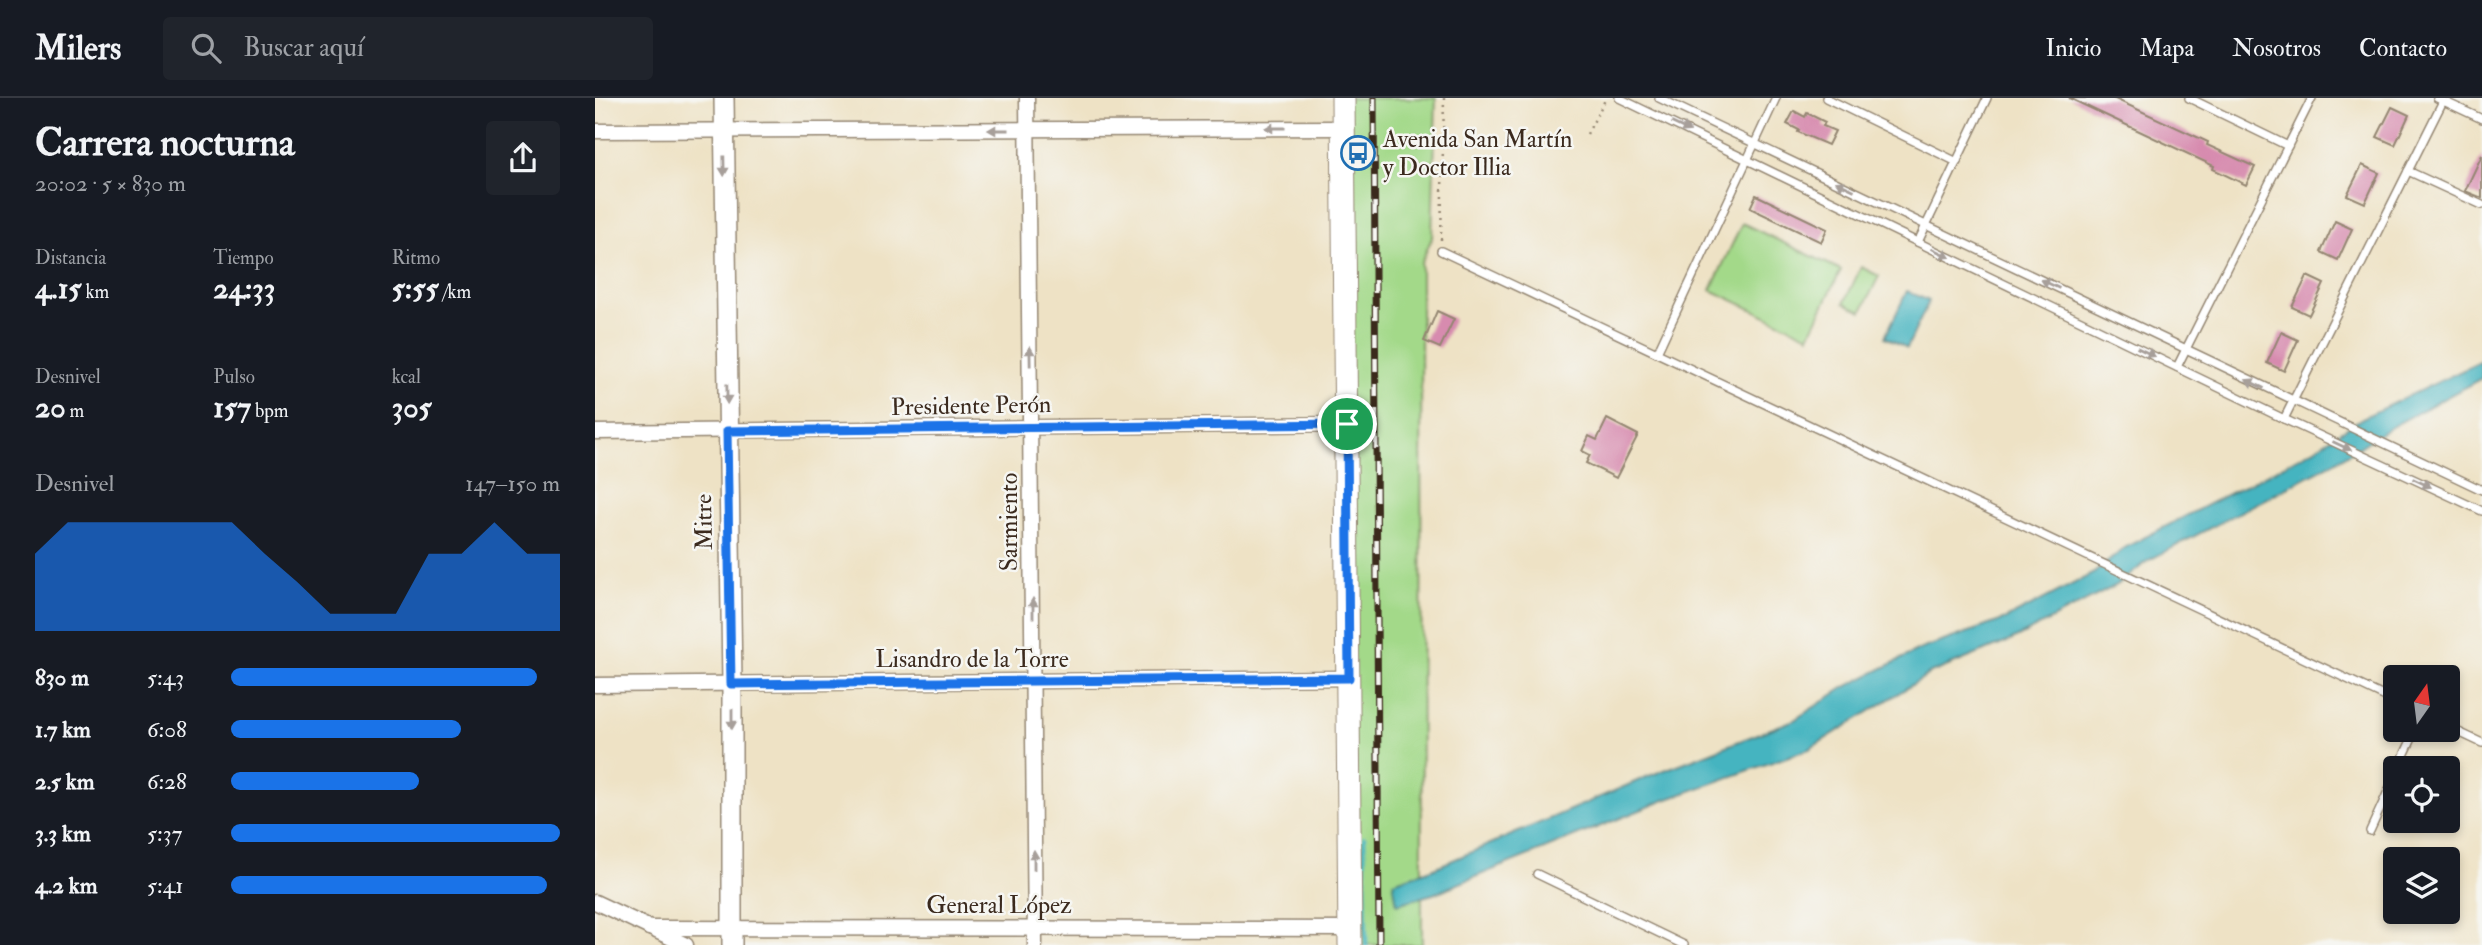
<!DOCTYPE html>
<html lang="es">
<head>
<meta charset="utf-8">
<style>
	:root { --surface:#171b24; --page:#20242c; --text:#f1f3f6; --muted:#9ea1a6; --line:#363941; --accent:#1a73e8 }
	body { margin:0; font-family:"IM FELL Double Pica",serif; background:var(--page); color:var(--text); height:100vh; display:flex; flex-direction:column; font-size:26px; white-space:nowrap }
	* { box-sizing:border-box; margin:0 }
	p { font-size:23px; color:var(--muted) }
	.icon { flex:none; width:38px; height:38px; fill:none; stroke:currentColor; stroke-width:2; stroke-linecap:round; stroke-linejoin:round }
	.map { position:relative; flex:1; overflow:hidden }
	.side { display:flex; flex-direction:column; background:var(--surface); width:595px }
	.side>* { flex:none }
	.needle { width:46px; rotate:14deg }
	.buttons { position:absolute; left:1788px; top:567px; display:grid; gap:14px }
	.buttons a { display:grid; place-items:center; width:77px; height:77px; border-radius:7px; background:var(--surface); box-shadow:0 4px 10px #0003; font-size:35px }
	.pin { position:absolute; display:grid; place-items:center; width:60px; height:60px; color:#fff; margin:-30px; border:4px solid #fff; border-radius:50%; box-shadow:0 2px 7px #0007 }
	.round { display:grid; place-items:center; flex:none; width:74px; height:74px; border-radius:7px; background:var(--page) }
	.headline { display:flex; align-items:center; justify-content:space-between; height:119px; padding:0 35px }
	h1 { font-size:38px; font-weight:700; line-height:52px }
	.metrics { display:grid; grid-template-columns:repeat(3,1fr); gap:10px; height:119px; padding:7px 35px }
	.metrics div { display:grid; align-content:center }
	.metrics b { font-size:30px; font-weight:700 }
	.metrics small { font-size:19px; font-weight:400 }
	.metrics p { font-size:19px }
	.chart { height:196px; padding:14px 35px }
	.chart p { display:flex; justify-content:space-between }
	.chart svg { width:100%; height:126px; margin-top:7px; fill:var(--accent); opacity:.7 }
	ul { padding:0 35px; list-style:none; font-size:23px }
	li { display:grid; grid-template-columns:112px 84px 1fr; align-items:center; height:52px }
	li i { height:18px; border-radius:9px; background:var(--accent) }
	header { display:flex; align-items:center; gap:42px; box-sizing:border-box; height:98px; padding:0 35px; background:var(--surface); border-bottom:2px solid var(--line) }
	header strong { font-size:33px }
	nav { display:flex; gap:38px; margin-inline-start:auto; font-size:24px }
	.search { width:490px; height:63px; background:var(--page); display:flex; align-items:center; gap:18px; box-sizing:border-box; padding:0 24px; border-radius:7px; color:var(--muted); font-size:26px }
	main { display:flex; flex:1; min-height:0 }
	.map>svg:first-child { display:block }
	.green { fill:#a3d989; stroke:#6f8254; stroke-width:2 }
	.water { fill:#45b4c0; stroke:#406f6f; stroke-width:2 }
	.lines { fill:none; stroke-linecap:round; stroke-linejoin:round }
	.stream { stroke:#45b4c0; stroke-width:4.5 }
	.building { fill:#d78baf }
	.lane-casing { stroke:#948672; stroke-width:10 }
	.street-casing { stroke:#948672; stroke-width:17 }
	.secondary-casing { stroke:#948672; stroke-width:22 }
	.primary-casing { stroke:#948672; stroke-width:25 }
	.path { stroke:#948672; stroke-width:2.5; stroke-dasharray:2 5; stroke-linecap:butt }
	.lane { stroke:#fff; stroke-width:7 }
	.street { stroke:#fff; stroke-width:14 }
	.secondary { stroke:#fff; stroke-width:19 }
	.primary { stroke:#fff; stroke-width:23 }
	.rail-casing { stroke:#3b2a1e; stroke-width:7 }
	.rail { stroke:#f6f6f2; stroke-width:4.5; stroke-dasharray:13; stroke-linecap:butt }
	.oneway { fill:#a79f9a }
	.route-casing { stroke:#fff; stroke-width:14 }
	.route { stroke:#1a73e8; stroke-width:9 }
	.labels { text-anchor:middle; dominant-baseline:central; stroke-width:5; stroke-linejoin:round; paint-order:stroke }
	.poi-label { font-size:24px; fill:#3b2a1e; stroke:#f6f6f2; text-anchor:start }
	.street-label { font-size:24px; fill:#3b2a1e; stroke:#f6f6f2 }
</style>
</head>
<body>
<header>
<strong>Milers</strong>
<div class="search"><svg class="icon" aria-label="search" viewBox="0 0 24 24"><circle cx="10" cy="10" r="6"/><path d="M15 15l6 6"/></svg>Buscar aquí</div>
<nav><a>Inicio</a><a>Mapa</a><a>Nosotros</a><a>Contacto</a></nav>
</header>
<main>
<section class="side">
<div class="headline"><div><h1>Carrera nocturna</h1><p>20:02 · 5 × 830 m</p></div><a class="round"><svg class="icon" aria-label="share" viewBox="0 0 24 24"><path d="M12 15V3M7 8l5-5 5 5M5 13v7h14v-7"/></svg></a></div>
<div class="metrics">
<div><p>Distancia</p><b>4.15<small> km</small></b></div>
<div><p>Tiempo</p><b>24:33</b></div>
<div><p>Ritmo</p><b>5:55<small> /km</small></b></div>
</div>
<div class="metrics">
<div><p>Desnivel</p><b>20<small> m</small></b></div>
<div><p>Pulso</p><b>157<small> bpm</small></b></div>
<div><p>kcal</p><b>305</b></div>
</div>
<div class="chart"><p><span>Desnivel</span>147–150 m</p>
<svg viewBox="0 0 160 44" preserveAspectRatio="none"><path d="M0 44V17L10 6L20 6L30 6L40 6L50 6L60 6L70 17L80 27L90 38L100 38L110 38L120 17L130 17L140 6L150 17L160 17V44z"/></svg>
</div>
<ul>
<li><b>830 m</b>5:43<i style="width:93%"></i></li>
<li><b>1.7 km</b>6:08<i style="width:70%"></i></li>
<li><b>2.5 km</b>6:28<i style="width:57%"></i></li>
<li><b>3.3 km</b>5:37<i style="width:100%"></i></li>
<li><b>4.2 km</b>5:41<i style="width:96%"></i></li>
</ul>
</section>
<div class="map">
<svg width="1887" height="847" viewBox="0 0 1887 847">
	<rect width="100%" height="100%" fill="#f6f6f2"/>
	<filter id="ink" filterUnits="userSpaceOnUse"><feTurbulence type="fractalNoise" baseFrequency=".0143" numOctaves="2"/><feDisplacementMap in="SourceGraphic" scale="14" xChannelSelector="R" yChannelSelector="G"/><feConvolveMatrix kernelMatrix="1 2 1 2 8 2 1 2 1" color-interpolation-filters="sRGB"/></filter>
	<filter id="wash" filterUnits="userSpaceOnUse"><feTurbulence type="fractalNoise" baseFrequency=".00686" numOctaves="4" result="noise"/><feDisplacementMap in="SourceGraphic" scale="28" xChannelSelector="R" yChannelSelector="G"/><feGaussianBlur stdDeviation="1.57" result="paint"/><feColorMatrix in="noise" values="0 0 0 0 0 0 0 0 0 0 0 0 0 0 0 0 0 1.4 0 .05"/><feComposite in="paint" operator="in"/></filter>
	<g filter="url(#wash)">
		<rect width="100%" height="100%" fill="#eee2c5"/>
		<g class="green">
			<path d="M748 0H841L837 140 826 165 827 847H755Z"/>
			<path d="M1147 125 1246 172 1214 238 1116 192Z"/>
			<path d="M1266 169 1284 178 1267 213 1249 205Z"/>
		</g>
		<g class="water">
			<path d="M1312 193 1334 203 1312 250 1290 239Z"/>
			<path d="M1887 263V280L1796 329 1740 364 1554 462 1522 487 1417 542 1336 575 1214 651 1070 702 838 796 802 806 798 784 837 771 1054 678 1199 622 1250 589 1326 551 1411 521 1499 475 1531 449 1718 352 1767 320Z"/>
		</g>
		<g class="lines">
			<path class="stream" d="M769 739 771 847"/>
		</g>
		<g id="blocks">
			<g class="building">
				<path d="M1474 0H1518L1613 44 1612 47 1660 69 1651 87 1618 71 1619 68Z"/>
				<path d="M1797 9 1814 17 1800 47 1782 39Z"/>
				<path d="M1199 13 1210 19 1212 15 1230 24 1228 28 1240 33 1233 47 1203 34 1204 32 1192 26Z"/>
				<path d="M1887 57V100L1870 93Z"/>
				<path d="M1767 67 1784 75 1770 105 1752 97Z"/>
				<path d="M1161 97 1232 131 1226 144 1155 110Z"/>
				<path d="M1740 123 1757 131 1743 162 1726 154Z"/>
				<path d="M1712 178 1729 186 1714 217 1697 209Z"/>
				<path d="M842 213 859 221 845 250 829 243Z"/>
				<path d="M1686 234 1703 242 1689 273 1672 265Z"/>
				<path d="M1012 321 1043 337 1021 380 991 365 995 357 987 353 994 338 1002 342Z"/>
			</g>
		</g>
	</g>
	<g filter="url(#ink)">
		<use href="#blocks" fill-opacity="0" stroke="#948672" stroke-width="2"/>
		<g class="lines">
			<g class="lane-casing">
				<g id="lane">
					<path d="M1024 0 1689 321 1887 413"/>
					<path d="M1064 0 1887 392"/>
					<path d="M1231 0 1362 64"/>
					<path d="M1594 0 1693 48"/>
					<path d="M1842 0 1887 21"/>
					<path d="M1813 73 1887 107"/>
					<path d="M1323 144 1392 0"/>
					<path d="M846 153 1801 604"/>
					<path d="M1062 255 1181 0"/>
					<path d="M1582 269 1717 0"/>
					<path d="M1689 321 1848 3"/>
					<path d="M1853 629 1887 645"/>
					<path d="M1803 670 1821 632"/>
					<path d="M1775 733 1801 676"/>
					<path d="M942 776 1089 847"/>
				</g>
			</g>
			<g class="street-casing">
				<g id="street">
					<path d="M432 0 440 847"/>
					<path d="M0 33 748 30"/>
					<path d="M0 334 752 326"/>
					<path d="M0 587 754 580"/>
					<path d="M0 804 91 847"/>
					<path d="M54 830 755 831"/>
				</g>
			</g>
			<g class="secondary-casing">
				<path id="secondary" d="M129 0 137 586V847"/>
			</g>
			<g class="primary-casing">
				<path id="primary" d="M748 0 755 847"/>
			</g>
			<g class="path">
				<path d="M992 36 1011 0"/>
				<path d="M846 142 849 0"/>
			</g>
			<use href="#lane" class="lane"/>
			<use href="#street" class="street"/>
			<use href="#secondary" class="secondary"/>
			<use href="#primary" class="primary"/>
			<g class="rail-casing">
				<path id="rail" d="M779 0 784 847"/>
			</g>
			<use href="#rail" class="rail"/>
		</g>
		<defs><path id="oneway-solid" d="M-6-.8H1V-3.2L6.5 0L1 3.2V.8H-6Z" transform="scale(1.75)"/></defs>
		<g class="oneway">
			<use href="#oneway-solid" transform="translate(1086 29) rotate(25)"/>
			<use href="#oneway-solid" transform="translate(680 30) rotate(180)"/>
			<use href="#oneway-solid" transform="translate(403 32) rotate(180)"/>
			<use href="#oneway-solid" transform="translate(129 68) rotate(89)"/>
			<use href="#oneway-solid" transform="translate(1250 88) rotate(-155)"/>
			<use href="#oneway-solid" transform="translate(1346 155) rotate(26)"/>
			<use href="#oneway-solid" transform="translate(1455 186) rotate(-154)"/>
			<use href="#oneway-solid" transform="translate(1551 254) rotate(26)"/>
			<use href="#oneway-solid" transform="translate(435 258) rotate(-91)"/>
			<use href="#oneway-solid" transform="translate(1660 286) rotate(-155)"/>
			<use href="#oneway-solid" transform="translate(132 296) rotate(89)"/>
			<use href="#oneway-solid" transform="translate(1747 348) rotate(25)"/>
			<use href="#oneway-solid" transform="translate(1827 385) rotate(25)"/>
			<use href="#oneway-solid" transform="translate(438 510) rotate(-90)"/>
			<use href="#oneway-solid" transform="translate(137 621) rotate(90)"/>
			<use href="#oneway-solid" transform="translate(439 762) rotate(-90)"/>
		</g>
	</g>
	<g class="lines" filter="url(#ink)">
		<g class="route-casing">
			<path id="route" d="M752 326 754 580 136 586 132 333Z"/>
		</g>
		<use href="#route" class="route"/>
	</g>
	<defs>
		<g id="bus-ring" transform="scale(1.75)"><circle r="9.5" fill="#f6f6f2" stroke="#1f6fb2" stroke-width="1.5"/><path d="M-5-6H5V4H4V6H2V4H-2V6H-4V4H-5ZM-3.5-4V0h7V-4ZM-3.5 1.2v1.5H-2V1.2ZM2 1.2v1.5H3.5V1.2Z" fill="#1f6fb2"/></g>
	</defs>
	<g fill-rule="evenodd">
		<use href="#bus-ring" x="763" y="55"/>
	</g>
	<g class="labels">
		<g class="poi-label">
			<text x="788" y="41">Avenida San Martín<tspan x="788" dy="28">y Doctor Illia</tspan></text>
		</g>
		<g class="street-label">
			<text transform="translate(376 308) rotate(-1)">Presidente Perón</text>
			<text transform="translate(109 424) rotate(-91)">Mitre</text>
			<text transform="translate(414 424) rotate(-90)">Sarmiento</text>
			<text x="377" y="561">Lisandro de la Torre</text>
			<text x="404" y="807">General López</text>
		</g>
	</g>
</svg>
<div class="buttons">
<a><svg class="needle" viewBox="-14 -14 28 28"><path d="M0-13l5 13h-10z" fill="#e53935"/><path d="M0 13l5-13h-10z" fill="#9ea1a6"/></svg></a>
<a><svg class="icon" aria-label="locate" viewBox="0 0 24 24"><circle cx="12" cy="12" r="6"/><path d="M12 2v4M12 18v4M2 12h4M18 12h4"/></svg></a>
<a><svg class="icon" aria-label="layers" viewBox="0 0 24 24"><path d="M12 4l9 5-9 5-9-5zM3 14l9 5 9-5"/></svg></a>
</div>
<div class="pin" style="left:752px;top:326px;background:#1e9e55"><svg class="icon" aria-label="arrive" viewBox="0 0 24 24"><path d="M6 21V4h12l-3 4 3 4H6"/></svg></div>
</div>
</main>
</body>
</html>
